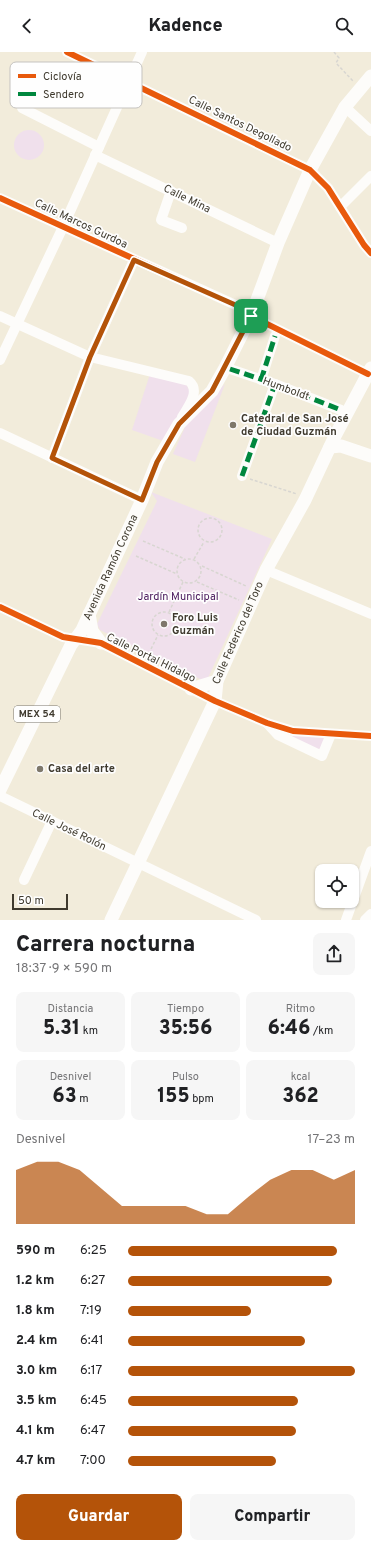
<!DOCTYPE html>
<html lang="es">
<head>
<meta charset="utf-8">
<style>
	:root { --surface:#fff; --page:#f6f6f6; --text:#202124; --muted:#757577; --accent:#b45309 }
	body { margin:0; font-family:Overpass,sans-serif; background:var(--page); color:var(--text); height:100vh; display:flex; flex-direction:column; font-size:15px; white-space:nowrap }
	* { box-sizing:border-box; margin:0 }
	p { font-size:13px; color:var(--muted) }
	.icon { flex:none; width:22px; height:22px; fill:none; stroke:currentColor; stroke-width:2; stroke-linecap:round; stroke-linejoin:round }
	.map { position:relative; height:868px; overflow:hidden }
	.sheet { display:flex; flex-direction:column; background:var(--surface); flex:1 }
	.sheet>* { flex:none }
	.fabs { position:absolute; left:315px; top:812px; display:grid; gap:8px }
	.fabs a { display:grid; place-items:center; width:44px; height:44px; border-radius:8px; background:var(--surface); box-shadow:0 1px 3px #0004; font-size:20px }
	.scale { position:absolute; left:12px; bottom:10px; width:56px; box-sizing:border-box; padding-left:4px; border:2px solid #3f3a2e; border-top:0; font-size:11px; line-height:14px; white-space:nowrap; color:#3f3a2e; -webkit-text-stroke:3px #fefefe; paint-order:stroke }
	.pin { position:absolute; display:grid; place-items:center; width:34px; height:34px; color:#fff; margin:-17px; border-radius:8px; box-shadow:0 2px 6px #0006 }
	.round { display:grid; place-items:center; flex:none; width:42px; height:42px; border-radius:8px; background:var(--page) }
	.headline { display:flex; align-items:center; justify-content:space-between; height:68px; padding:0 16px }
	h1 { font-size:22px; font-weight:800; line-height:30px }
	.figures { display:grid; grid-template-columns:repeat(3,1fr); gap:6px; height:68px; padding:4px 16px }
	.figures div { display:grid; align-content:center; border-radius:8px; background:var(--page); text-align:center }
	.figures b { font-size:20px; font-weight:800 }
	.figures small { font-size:11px; font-weight:400 }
	.figures p { font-size:11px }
	.chart { height:112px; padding:8px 16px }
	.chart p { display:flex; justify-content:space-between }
	.chart svg { width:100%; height:72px; margin-top:4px; fill:var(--accent); opacity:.7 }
	.button { display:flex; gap:8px; margin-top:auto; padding:8px 16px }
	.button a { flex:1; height:46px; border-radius:8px; background:var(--accent); color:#fff; font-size:16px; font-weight:800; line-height:46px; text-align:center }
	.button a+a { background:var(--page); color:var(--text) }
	ul { padding:0 16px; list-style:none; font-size:13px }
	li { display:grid; grid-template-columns:64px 48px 1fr; align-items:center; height:30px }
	li i { height:10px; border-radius:5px; background:var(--accent) }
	header { display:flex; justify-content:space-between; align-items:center; height:52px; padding:0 16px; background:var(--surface); font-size:18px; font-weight:800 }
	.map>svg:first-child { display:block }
	.green { fill:#f0e0ec }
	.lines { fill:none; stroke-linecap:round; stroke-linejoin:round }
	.path { stroke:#d8d6d1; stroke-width:1.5; stroke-dasharray:3 2; stroke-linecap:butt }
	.minor { stroke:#fdfcfa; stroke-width:10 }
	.major { stroke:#fdfcfa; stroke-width:13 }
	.quiet { stroke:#00873e; stroke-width:5; stroke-dasharray:10 5; stroke-linecap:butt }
	.cycleway-casing { stroke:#fefefe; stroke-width:8 }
	.cycleway { stroke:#e8590c; stroke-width:6 }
	.route-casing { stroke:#fff; stroke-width:8 }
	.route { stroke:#b45309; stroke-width:5 }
	.poi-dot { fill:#7e786b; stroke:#fefefe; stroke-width:1.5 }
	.labels { text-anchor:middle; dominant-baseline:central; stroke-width:3.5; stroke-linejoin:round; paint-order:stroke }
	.shield { fill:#fefefe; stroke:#78756c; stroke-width:1 }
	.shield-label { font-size:10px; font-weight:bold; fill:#3f3a2e }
	.street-label { font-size:11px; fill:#3f3a2e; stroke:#fefefe }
	.poi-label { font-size:11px; font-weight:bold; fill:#3f3a2e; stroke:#fefefe; text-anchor:start }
	.park-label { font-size:11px; fill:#47175a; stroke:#fefefe }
	.key { fill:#fefefe; stroke:#c5c3c0; stroke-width:1 }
	.key-label { font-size:11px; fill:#3f3a2e }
</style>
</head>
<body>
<header><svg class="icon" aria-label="back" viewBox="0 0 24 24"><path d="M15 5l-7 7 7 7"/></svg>Kadence<svg class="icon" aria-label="search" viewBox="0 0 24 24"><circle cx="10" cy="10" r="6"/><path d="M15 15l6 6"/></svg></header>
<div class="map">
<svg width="371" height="868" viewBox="0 0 371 868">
	<rect width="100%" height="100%" fill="#f2ecdb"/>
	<g class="green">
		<circle cx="29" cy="93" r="15"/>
		<path d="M150 322 186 332 191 341 166 390 132 378Z"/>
		<path d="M225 332 195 410 173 402 186 373Z"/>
		<path d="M151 440 272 487 208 626 202 628 100 578 97 572 157 449Z"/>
		<path d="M292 681 327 686 321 700 290 686Z"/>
	</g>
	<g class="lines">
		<g class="path">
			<path d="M334 0 339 6 336 11 353 29"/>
			<path d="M250 427 297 442"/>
			<circle cx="210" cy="478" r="12"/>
			<path d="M143 489 185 507"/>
			<path d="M136 504 177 522"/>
			<circle cx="189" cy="519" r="12"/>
			<path d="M194 507 204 490"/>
			<path d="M202 514 246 534"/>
			<path d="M197 530 239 548"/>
			<circle cx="164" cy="572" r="12"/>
			<path d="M169 560 183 530"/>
			<path d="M151 597 158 583"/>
		</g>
		<g class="minor">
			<path d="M67 0 310 118 328 136 364 193 371 201"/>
			<path d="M345 55 371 79"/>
			<path d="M22 56 99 95"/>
			<path d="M95 103 278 191"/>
			<path d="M171 139 161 168 182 176"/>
			<path d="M0 146 240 255 251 264 368 322"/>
			<path d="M340 155 371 124"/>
			<path d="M0 264 90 305 189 329C201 339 188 355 182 365"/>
			<path d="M0 308 63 175 142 0"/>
			<path d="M230 317 275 332 341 358"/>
			<path d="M261 328 275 284"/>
			<path d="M0 381 142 448"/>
			<path d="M52 406 90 305 134 208"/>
			<path d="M242 424 275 332"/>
			<path d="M266 518 371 562"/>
			<path d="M0 555 63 585 101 591 215 649 267 671 293 679 371 684"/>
			<path d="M267 671 278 683 322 704 331 682"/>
			<path d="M0 744 256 868"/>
			<path d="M24 828 52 769"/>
			<path d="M346 868 371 799"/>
			<path d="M365 868 371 862"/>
		</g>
		<g class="major">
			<path d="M330 395 341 394 371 404"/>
			<path d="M89 562 92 579 101 591"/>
			<path d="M191 637 217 629"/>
			<path id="s1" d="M0 738 71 593 82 578 142 448 157 410 179 372 212 339 225 316 251 264 278 191 310 118 345 55 371 24"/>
			<path id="s2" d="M111 868 215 649 217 629 266 518 305 448 335 384 371 316"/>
		</g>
		<g class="quiet">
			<path d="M230 317 275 332 341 358"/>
			<path d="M261 328 275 284"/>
			<path d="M242 424 275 332"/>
		</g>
		<g class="cycleway-casing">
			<g id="cycleway">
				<path d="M67 0 310 118 328 136 364 193 371 201"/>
				<path d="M0 146 240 255 251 264 368 322"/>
				<path d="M0 555 63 585 101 591 215 649 267 671 293 679 371 684"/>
			</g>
		</g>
		<use href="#cycleway" class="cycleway"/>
	</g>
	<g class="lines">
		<g class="route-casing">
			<path id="route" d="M134 208 240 255 251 264 212 339 179 372 157 410 142 448 52 406 90 305Z"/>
		</g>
		<use href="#route" class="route"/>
	</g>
	<g class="poi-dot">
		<circle cx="233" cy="373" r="4"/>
		<circle cx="164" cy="572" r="4"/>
		<circle cx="40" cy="717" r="4"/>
	</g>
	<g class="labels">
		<rect class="shield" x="14" y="654" width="46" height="16" rx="3"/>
		<g class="shield-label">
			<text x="37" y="662">MEX 54</text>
		</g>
		<g class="street-label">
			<text transform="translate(240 72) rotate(26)">Calle Santos Degollado</text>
			<text transform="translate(187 147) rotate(26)">Calle Mina</text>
			<text transform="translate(81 172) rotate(25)">Calle Marcos Gurdoa</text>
			<text transform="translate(286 337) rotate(20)">Humboldt</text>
			<text stroke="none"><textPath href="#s1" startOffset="249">Avenida Ramón Corona</textPath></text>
			<text stroke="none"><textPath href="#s2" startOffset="315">Calle Federico del Toro</textPath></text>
			<text transform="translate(151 606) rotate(26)">Calle Portal Hidalgo</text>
			<text transform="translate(69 778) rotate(26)">Calle José Rolón</text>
		</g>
		<g class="poi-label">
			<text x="241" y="367">Catedral de San José<tspan x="241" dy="13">de Ciudad Guzmán</tspan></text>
			<text x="172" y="566">Foro Luis<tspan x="172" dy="13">Guzmán</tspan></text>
			<text x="48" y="717">Casa del arte</text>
		</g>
		<g class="park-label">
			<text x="178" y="545">Jardín Municipal</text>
		</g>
	</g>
	<rect x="10" y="10" width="132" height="46" rx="6" class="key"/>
	<rect x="18" y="22" width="18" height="4" fill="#e8590c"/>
	<rect x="18" y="40" width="18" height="4" fill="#00873e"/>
	<g class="key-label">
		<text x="43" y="28">Ciclovía</text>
		<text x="43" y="46">Sendero</text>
	</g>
</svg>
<div class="fabs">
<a><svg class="icon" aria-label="locate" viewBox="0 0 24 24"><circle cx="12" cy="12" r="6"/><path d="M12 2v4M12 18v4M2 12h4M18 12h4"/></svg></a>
</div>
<div class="scale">50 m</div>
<div class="pin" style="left:251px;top:264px;background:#1e9e55"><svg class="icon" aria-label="arrive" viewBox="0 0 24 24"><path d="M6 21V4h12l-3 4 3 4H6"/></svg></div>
</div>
<section class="sheet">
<div class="headline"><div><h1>Carrera nocturna</h1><p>18:37 · 9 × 590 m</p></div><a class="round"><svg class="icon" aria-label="share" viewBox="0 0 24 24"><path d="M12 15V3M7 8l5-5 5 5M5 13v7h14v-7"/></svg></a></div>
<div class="figures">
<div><p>Distancia</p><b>5.31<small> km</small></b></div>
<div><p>Tiempo</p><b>35:56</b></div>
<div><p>Ritmo</p><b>6:46<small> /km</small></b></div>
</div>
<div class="figures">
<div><p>Desnivel</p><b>63<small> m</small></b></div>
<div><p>Pulso</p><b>155<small> bpm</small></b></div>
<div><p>kcal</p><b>362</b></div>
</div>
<div class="chart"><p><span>Desnivel</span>17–23 m</p>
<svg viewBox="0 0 160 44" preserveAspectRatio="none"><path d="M0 44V11L10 6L20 6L30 11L40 22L50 33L60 33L70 33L80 33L90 38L100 38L110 27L120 17L130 11L140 11L150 17L160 11V44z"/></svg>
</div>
<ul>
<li><b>590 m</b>6:25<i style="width:92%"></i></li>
<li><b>1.2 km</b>6:27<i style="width:90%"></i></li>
<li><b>1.8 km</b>7:19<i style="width:54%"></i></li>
<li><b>2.4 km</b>6:41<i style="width:78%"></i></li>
<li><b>3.0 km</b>6:17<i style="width:100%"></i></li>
<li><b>3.5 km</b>6:45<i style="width:75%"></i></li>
<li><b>4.1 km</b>6:47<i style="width:74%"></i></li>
<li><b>4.7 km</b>7:00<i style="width:65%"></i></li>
</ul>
<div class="button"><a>Guardar</a><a>Compartir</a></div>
</section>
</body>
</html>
